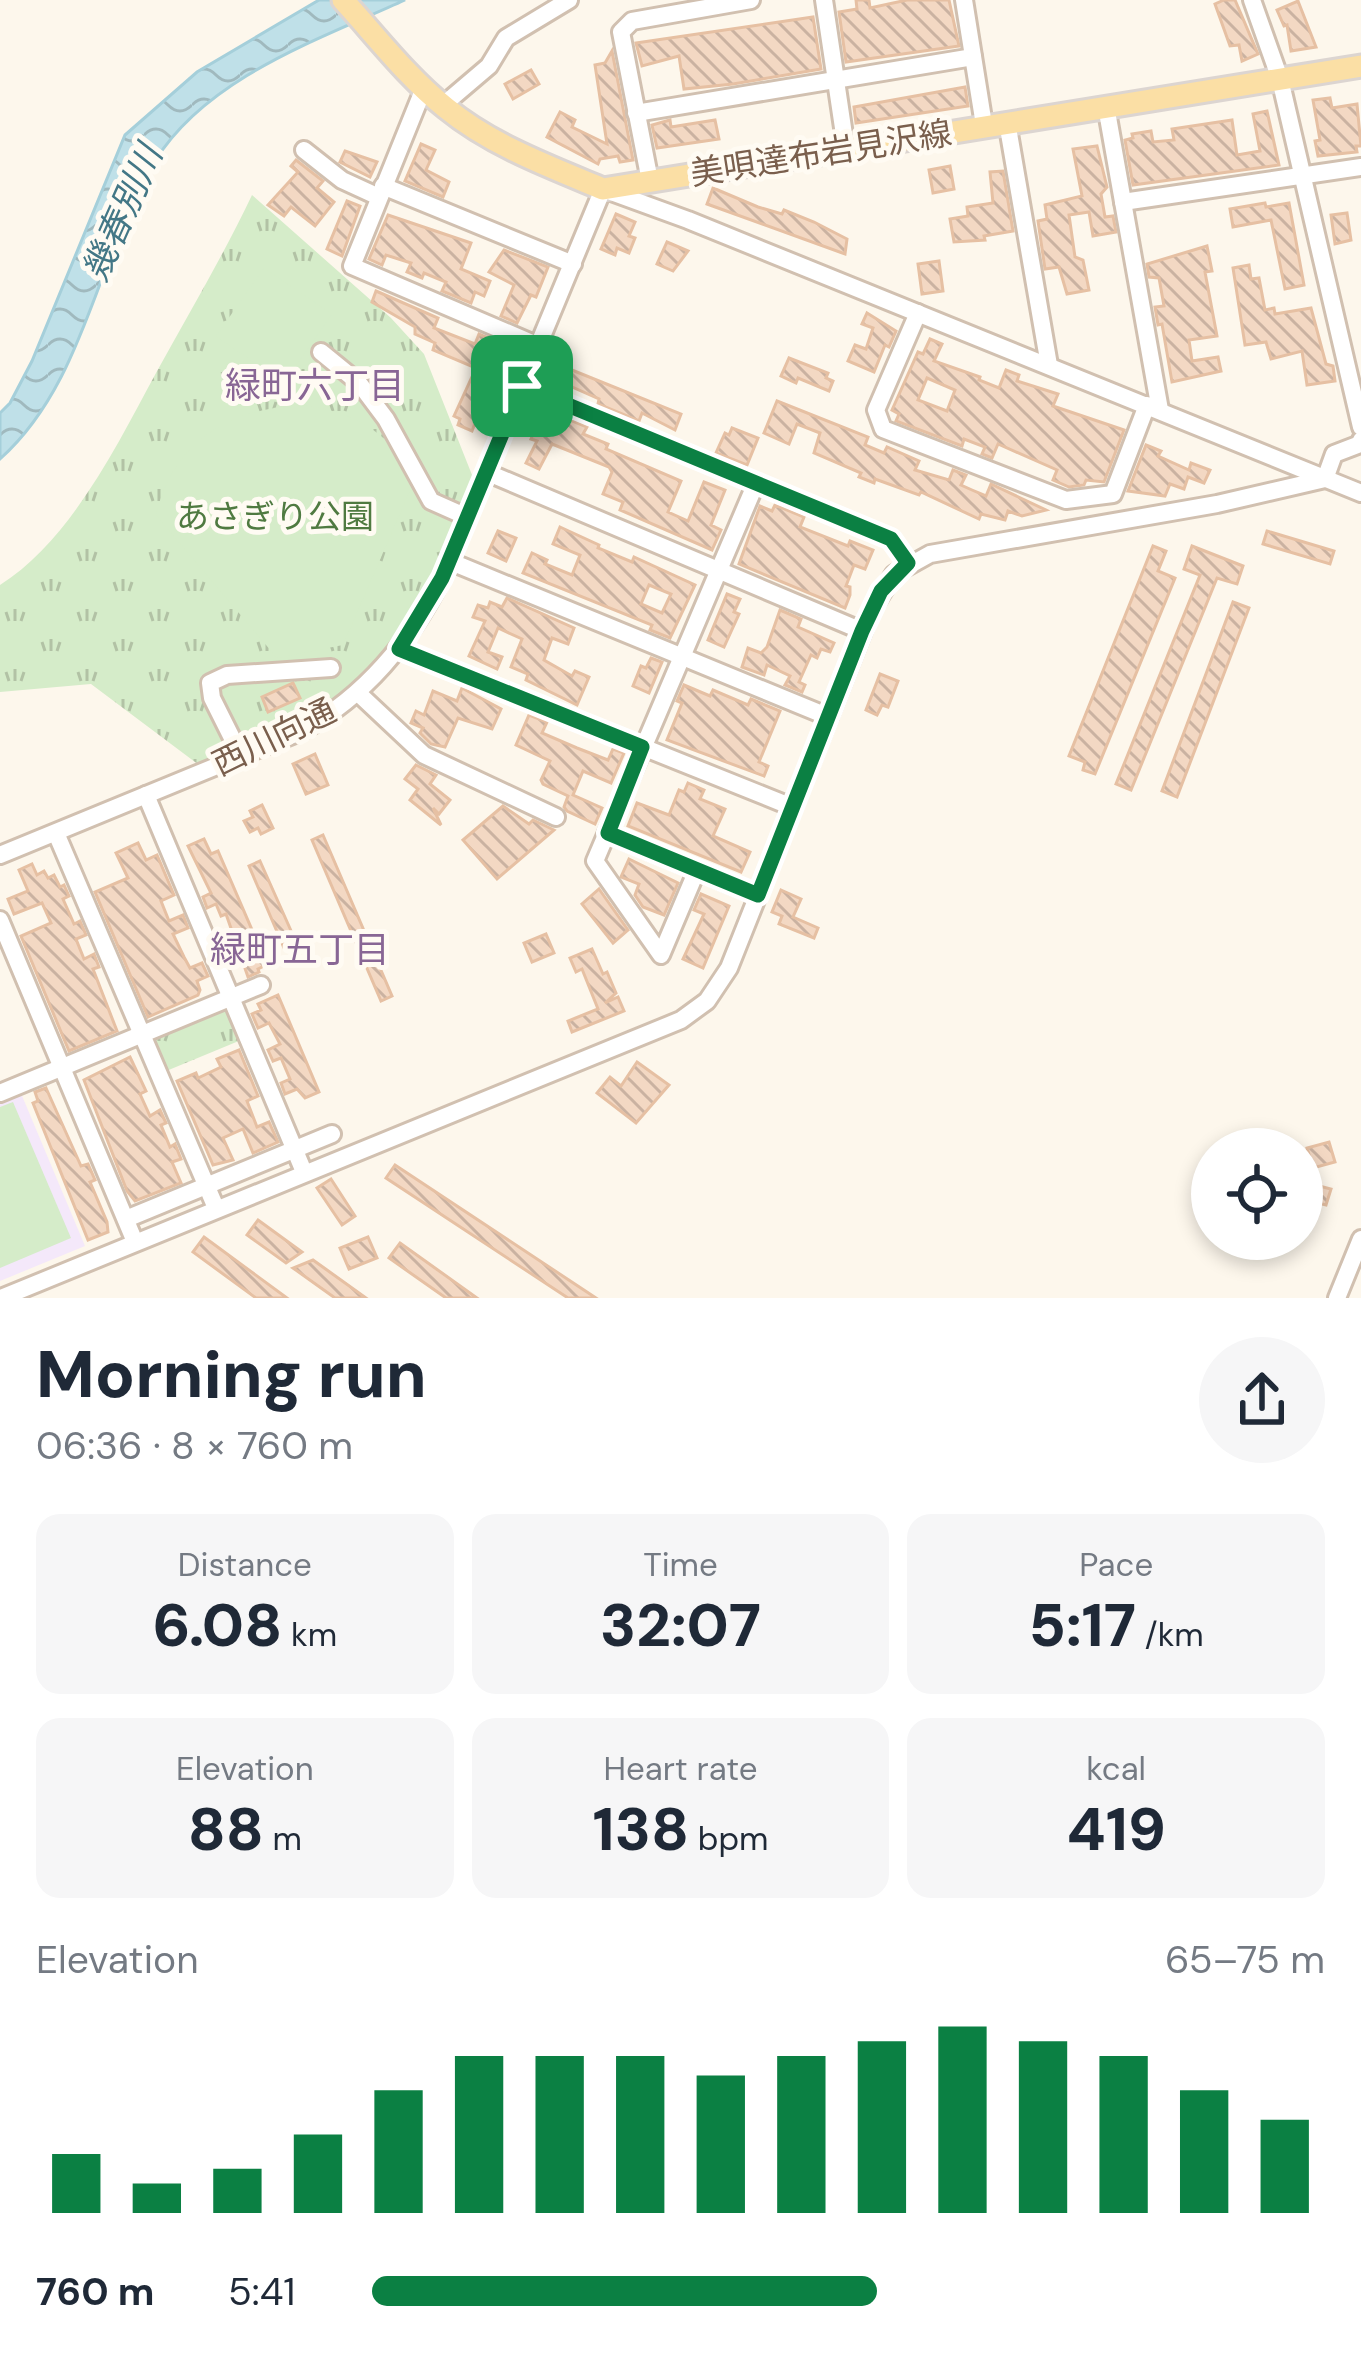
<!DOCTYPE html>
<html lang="en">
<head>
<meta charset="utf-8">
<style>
	:root { --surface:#fff; --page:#f6f6f7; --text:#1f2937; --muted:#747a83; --accent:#0b8043 }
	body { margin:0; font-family:"DM Sans","Noto Sans JP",sans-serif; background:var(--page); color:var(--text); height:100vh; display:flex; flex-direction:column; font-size:45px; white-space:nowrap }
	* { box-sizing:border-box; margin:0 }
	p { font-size:39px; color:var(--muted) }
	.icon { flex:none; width:66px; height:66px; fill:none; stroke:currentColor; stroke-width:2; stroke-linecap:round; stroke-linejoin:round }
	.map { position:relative; height:1298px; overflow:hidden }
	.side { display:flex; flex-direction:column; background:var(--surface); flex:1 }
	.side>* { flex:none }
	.buttons { position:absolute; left:1191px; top:1128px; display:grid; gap:24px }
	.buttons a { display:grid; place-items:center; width:132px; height:132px; border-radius:50%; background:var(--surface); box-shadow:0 6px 18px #0003; font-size:60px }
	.pin { position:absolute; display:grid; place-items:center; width:102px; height:102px; color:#fff; margin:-51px; border-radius:24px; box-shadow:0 6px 18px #0006 }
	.round { display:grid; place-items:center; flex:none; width:126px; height:126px; border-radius:63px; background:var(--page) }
	.overview { display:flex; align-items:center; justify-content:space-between; height:204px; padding:0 36px }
	h1 { font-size:66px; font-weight:800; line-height:90px }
	.stats { display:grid; grid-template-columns:repeat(3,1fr); gap:18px; height:204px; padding:12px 36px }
	.stats div { display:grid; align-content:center; border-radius:24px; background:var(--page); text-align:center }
	.stats b { font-size:60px; font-weight:800 }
	.stats small { font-size:33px; font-weight:400 }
	.stats p { font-size:33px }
	.chart { height:336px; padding:24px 36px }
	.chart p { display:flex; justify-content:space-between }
	.chart svg { width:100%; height:216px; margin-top:12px; stroke:var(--accent); stroke-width:6 }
	ul { padding:0 36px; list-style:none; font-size:39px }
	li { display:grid; grid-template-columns:192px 144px 1fr; align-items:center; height:90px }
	li i { height:30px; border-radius:15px; background:var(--accent) }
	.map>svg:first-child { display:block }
	.education { fill:#f4e8fa }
	.park { fill:url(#park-tufts) }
	.garden { fill:#d5ecc9 }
	.water { fill:url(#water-waves); stroke:#a5cfda; stroke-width:3 }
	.building { fill:url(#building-back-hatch); stroke:#e6c0a3; stroke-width:3; fill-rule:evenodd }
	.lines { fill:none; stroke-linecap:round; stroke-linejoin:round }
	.minor-casing { stroke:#d1c0b0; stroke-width:22 }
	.major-casing { stroke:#dcd5d1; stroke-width:27 }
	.minor { stroke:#fff; stroke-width:16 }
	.major { stroke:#fbdfa5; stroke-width:21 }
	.route-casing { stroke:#fff; stroke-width:24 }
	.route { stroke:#0b8043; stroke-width:15 }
	.labels { text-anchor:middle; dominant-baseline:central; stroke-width:10; stroke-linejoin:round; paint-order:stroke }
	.street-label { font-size:33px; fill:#7a5f4d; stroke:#fffbf3 }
	.park-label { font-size:33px; fill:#4f7a41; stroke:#fffbf3 }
	.water-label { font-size:36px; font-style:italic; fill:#437786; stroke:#fffbf3 }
	.neighbourhood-label { font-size:36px; fill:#886695; stroke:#fffbf3 }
</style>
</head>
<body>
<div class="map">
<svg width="1361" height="1298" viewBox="0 0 1361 1298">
	<defs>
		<pattern id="park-tufts" width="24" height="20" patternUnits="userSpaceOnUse" patternTransform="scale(3)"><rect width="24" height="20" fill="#d5ecc9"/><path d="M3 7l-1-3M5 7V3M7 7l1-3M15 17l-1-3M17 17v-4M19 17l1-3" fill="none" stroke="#b2c2a5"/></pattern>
		<pattern id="water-waves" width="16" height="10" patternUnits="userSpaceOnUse" patternTransform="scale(3)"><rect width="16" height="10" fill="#bfe0e8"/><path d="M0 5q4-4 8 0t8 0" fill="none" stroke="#a0b9be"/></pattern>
		<pattern id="building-back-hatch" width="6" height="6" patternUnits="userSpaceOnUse" patternTransform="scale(3)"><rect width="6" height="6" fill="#f3d8c3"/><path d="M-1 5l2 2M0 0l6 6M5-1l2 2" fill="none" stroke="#cab2a1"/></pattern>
	</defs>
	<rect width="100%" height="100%" fill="#fdf7ec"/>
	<path class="education" d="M20 1091 85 1246 0 1281V1100Z"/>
	<g class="park">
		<path d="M252 195 391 318 424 354 476 485C431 586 400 670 297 728 268 744 234 755 203 768L91 684 0 692V585C71 540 117 445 156 373 189 313 223 256 252 195Z"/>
		<path d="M230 1000 246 1038 159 1074 143 1036Z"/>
	</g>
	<g class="garden">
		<path d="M264 268 332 314 284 383 216 336Z"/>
		<path d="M301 405C355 412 388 431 415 479L343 645 277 658 156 515C173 442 228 409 301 405Z"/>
		<path d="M13 1102 71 1238 0 1268V1107Z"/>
	</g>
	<path class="water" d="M319 0H405C320 39 207 77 155 161 96 256 86 382 0 459V413L10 403 32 361 125 135 197 72Z"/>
	<g class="building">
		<path d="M856 0H869L870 8 907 0H949L959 46 846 62 839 12 857 9Z"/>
		<path d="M1224 0H1235L1258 54 1242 61 1239 45 1230 46 1215 4Z"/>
		<path d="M1298 1 1316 47 1291 51 1287 25 1284 26 1277 10Z"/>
		<path d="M813 17 821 69 733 84 684 89 679 56 642 66 636 43Z"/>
		<path d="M612 51 633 160 620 162 618 156 600 159 598 164 547 137 560 112 575 120 572 127 607 144 595 65 605 63Z"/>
		<path d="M531 70 539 84 513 99 505 84Z"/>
		<path d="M965 87 968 106 856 123 854 107Z"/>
		<path d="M1330 98 1332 108 1357 104 1361 146H1356L1357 152 1318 156 1315 141 1320 140 1313 100Z"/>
		<path d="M1267 111 1279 165 1133 185 1125 140 1133 138 1132 134 1151 131 1153 142 1174 140 1172 129 1232 120 1237 155 1260 151 1253 114Z"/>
		<path d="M670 120 671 127 715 120 719 139 657 148 652 125Z"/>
		<path d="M421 144 435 150 426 170 449 182 443 197 405 181Z"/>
		<path d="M1097 146 1107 187 1101 194 1105 217 1113 216 1116 232 1093 236 1089 212 1069 215 1075 257 1083 260 1089 290 1067 294 1059 267 1045 269 1038 221 1047 219 1045 205 1082 196 1073 149Z"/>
		<path d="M345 151 377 162 370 177 340 162Z"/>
		<path d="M296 160 323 181 317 188 334 202 315 226 291 207 284 216 268 205 298 172 291 166Z"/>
		<path d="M950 166 954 189 933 193 929 170Z"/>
		<path d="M1003 171 1013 231 984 236 985 240 954 242 950 219 968 216 967 207 993 203 990 172Z"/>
		<path d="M713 188 758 207 782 214 784 210 814 222 847 239 845 254 707 204Z"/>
		<path d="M347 201 360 206 342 256 327 249Z"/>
		<path d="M1265 203 1266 207 1289 203 1304 285 1285 289 1271 220 1233 227 1230 209Z"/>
		<path d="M1347 213 1351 240 1335 244 1331 215Z"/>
		<path d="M616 214 635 222 629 236 635 238 629 253 617 248 615 255 601 249Z"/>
		<path d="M388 215 471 243 461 269 490 281 484 296 475 292 471 303 442 291 446 282 424 273 422 278 407 272 411 263 386 255 382 265 369 259Z"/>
		<path d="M667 242 688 251 673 271 657 264Z"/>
		<path d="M1207 246 1212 271 1205 272 1217 336 1189 340 1192 361 1218 357 1221 371 1172 382 1162 324 1158 325 1155 307 1164 306 1159 278 1149 277 1147 264Z"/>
		<path d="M504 250 548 267 536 297 531 295 517 323 501 316 514 285 489 272Z"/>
		<path d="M939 261 943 291 922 294 918 264Z"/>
		<path d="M1249 265 1251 279 1259 278 1265 310 1274 308 1275 314 1311 308 1326 364 1333 366 1335 381 1307 385 1302 351 1271 359 1266 342 1245 345 1233 268Z"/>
		<path d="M376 291 438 318 434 328 475 344 479 334 509 347 506 354 510 358 501 379 493 376 472 431 458 425 460 419 454 416 476 368 433 350 435 343 415 334V327L372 302Z"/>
		<path d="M867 313 896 331 889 347 885 345 874 372 848 361 855 345 866 349 873 328 862 324Z"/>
		<path d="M930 339 942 344 934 361 980 377 979 380 999 388 1006 370 1019 375 1017 381 1058 394 1053 406 1124 430 1104 482 1086 480 1084 485 1069 487 1053 480 1057 470 998 444 992 458 982 454 985 447 964 439 962 446 896 421 899 414 892 410 918 352 923 354ZM927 378 955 390 947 411 918 400Z"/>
		<path d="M789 358 828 373 826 378 833 381 829 391 798 378 796 383 781 376Z"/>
		<path d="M562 366 681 414 675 430 642 413 639 421 598 404 599 399 572 387 570 392 554 385Z"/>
		<path d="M777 401 868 437 865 445 884 453 887 447 919 461 915 470 949 480 953 470 966 475 961 485 972 490 986 496 991 484 1046 510 1022 516 1008 511 1005 520 981 514 979 519 921 492 919 495 875 479 874 483 859 477 861 473 814 453 820 433 797 424 789 444 764 433Z"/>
		<path d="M544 409 587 427 583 434 608 444 606 449 681 481 668 512 688 521 704 482 725 490 711 525 721 530 712 550 620 510 623 502 603 494 612 472 609 467 552 444 539 469 526 463 537 441 531 439Z"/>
		<path d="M732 428 758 438 747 465 716 453 725 433 729 435Z"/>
		<path d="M1146 445 1161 451 1158 456 1189 470 1191 463 1210 470 1204 483 1188 477 1184 489 1170 484 1165 496 1128 491Z"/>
		<path d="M775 505 804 517 800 527 848 546 850 541 873 550 865 569 854 565 846 586 850 587V595L845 608 739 564 760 506 772 511Z"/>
		<path d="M560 527 599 545 598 548 632 562 634 557 695 585 670 638 650 630 652 625 523 573 532 553 547 560 545 564 572 575 580 555 553 544ZM649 585 671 594 662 613 641 604Z"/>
		<path d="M498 531 516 538 506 561 488 553Z"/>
		<path d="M1267 531 1334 551 1330 564 1263 544Z"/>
		<path d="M1153 546 1166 551 1158 571 1175 578 1095 774 1083 770 1085 762 1069 756Z"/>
		<path d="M1192 546 1243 566 1237 584 1217 578 1131 790 1116 784 1200 575 1184 569Z"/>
		<path d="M727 594 740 599 734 612 739 614 724 647 708 640Z"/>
		<path d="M507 598 574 628 568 644 552 638 544 660 572 676 575 671 589 677 577 705 526 680 528 674 511 667 522 639 498 628 488 652 502 657 497 669 469 656 485 621 473 617 478 605 488 608 490 602 502 607Z"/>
		<path d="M1233 602 1249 608 1177 797 1162 791Z"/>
		<path d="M780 610 801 619 798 627 834 643 830 652 821 649 817 658 811 655 799 682 805 685 802 692 785 685 790 676 767 665 764 675 742 667 748 648 761 653 767 647Z"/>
		<path d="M651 658 662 662 649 693 633 686 641 666 646 668Z"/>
		<path d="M880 674 898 681 888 707 882 705 877 715 866 710Z"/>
		<path d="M293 683 300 698 268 712 262 697Z"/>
		<path d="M684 685 710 696 713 690 748 705 751 699 780 711 759 762 768 766 764 776 667 740 682 703 677 701Z"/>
		<path d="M462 688 501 709 492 729 458 718 445 747 431 744 420 733 423 728 411 723 416 711 424 715 433 691 457 701Z"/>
		<path d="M529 715 547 722 542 733 577 748 608 760 613 749 624 753 611 783 583 771 573 795 602 808 595 824 567 811 564 807 568 796 543 784 541 780 550 761 516 745Z"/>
		<path d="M315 754 328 785 306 794 293 764Z"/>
		<path d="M416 765 436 775 430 784 450 800 439 814 433 808 441 825 410 800 418 789 405 779Z"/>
		<path d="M688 783 704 790 700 799 725 809 713 836 750 852 741 872 628 826 637 803 669 815 679 790 684 792Z"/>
		<path d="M262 805 273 828 261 834 258 828 250 832 244 821 253 817 250 811Z"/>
		<path d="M503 806 529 824 533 820 554 830 497 879 463 840Z"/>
		<path d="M323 835 392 996 381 1001 312 840Z"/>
		<path d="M204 839 211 854 218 851 265 960 266 965 258 969 259 972 248 977 226 914 221 916 216 904 207 908 203 897 211 893 188 846Z"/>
		<path d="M138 843 146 860 157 855 174 895 161 901 169 921 183 915 188 928 173 934 184 957 190 968 202 963 208 976 197 981 200 990 198 995 148 1017 95 892 128 878 116 853Z"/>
		<path d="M629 859 678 883 664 915 643 907 635 895 639 884 621 877Z"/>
		<path d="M260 861 296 942 284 948 249 866Z"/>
		<path d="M32 864 37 875 44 871 48 878 54 875 60 887 64 885 69 896 63 899 74 924 80 921 86 935 76 939 84 959 94 954 99 967 93 969 117 1031 69 1051 21 936 51 923 42 903 14 914 8 899 28 891 19 870Z"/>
		<path d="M599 889 628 930 613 943 582 904Z"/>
		<path d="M781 890 801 899 793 917 818 928 814 938 779 924 782 916 772 912Z"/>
		<path d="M701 894 729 906 703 968 683 959 704 914 694 910Z"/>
		<path d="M546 934 554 953 532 962 524 943Z"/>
		<path d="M592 949 603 974 607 972 616 993 605 1003 618 997 624 1011 572 1032 568 1021 598 1009 582 969 576 972 570 958Z"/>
		<path d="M278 995 319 1092 305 1098 297 1089 285 1094 281 1083 290 1079 281 1058 273 1061 268 1050 280 1044 269 1023 258 1028 252 1014 261 1010 258 1004Z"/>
		<path d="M239 1050 258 1096 247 1101 257 1127 269 1122 278 1142 253 1153 243 1129 223 1138 233 1160 213 1165 177 1081 196 1073 198 1078 221 1067 217 1059Z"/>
		<path d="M130 1057 146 1091 140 1094 150 1116 160 1110 166 1123 161 1125 170 1147 175 1144 181 1159 172 1162 181 1183 135 1201 127 1191 84 1080Z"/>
		<path d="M637 1062 669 1085 636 1123 597 1093 610 1077 621 1086Z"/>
		<path d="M46 1088 81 1166 88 1164 95 1180 90 1182 107 1222 108 1232 88 1240 33 1103 38 1101 35 1092Z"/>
		<path d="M1329 1142 1335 1162 1313 1168 1307 1148Z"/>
		<path d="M395 1165 596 1298H568L386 1178Z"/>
		<path d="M331 1179 355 1216 342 1225 317 1188Z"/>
		<path d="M1304 1182 1331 1189 1326 1205 1302 1199Z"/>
		<path d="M258 1220 302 1252 286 1263 247 1235Z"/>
		<path d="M204 1237 287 1298H256L193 1252Z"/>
		<path d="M368 1237 377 1258 349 1269 340 1248Z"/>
		<path d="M400 1243 477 1298H446L389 1258Z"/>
		<path d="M313 1260 327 1270 366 1298H335L293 1268Z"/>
	</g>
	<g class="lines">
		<g class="minor-casing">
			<g id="minor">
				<path d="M824 0 846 148"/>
				<path d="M964 0 984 125"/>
				<path d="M1252 0 1280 79 1361 427"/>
				<path d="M424 88 352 266 539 346"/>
				<path d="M442 106 489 66 506 38 569 0"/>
				<path d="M1106 106 1160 410"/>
				<path d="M636 113 973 57"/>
				<path d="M1007 122 1049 365"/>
				<path d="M304 150 342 180 379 197"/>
				<path d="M650 181 621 32 632 21 751 0"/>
				<path d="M383 186 573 264"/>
				<path d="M1123 202 1361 167"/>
				<path d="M918 313 876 410 883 429 1066 500 1113 494 1147 405"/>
				<path d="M321 352 359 383 386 419 431 501 467 517"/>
				<path d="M522 386 891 539 907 563"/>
				<path d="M486 472 862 631"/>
				<path d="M449 561 829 717"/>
				<path d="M399 649 792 807"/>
				<path d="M358 693 424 755 556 817"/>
				<path d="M241 756 212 698 210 683 227 675 331 668"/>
				<path d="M146 795 304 1172"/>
				<path d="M56 833 216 1208"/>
				<path d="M607 833 757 895"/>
				<path d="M0 855 302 731C366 695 409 643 442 578L603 189 688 220 1361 493"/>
				<path d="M697 870 661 955 595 861 756 483"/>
				<path d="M0 920 135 1242"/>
				<path d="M0 1093 261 985"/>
				<path d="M126 1219 332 1134"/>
				<path d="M1 1298 681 1020 707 1001 729 968 871 611 894 574 930 554 1217 504 1325 479 1334 454 1360 444 1361 440"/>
				<path d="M1337 1298 1361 1239"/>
			</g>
		</g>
		<g class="major-casing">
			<path id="major" d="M343 0C376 36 407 77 446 108 491 145 550 167 603 189L1361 66"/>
		</g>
		<use href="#minor" class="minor"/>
		<use href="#major" class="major"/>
	</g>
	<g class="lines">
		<g class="route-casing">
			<path id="route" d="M522 386 891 539 908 563 881 591 862 631 758 895 608 833 642 747 399 649 442 578Z"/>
		</g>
		<use href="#route" class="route"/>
	</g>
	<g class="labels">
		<g class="street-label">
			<text transform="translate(821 153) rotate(-9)">美唄達布岩見沢線</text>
			<text transform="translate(274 737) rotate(-26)">西川向通</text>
		</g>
		<g class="park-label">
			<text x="275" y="516">あさぎり公園</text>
		</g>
		<g class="water-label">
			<text transform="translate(122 213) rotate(-66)">幾春別川</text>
		</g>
		<g class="neighbourhood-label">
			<text x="315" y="385">緑町六丁目</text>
			<text x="300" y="949">緑町五丁目</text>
		</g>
	</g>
</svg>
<div class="buttons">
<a><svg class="icon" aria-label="locate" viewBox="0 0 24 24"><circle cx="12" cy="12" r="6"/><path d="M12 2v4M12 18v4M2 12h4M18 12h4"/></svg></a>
</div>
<div class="pin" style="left:522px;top:386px;background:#1e9e55"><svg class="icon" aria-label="arrive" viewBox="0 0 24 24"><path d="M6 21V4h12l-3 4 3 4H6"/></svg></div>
</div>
<section class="side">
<div class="overview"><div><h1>Morning run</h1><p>06:36 · 8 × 760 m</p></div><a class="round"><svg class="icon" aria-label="share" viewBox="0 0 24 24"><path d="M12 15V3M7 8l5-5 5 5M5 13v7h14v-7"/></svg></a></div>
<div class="stats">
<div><p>Distance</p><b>6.08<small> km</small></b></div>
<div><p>Time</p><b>32:07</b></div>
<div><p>Pace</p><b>5:17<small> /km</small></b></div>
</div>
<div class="stats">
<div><p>Elevation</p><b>88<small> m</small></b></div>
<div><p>Heart rate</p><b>138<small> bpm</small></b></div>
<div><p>kcal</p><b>419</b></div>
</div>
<div class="chart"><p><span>Elevation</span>65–75 m</p>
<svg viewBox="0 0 160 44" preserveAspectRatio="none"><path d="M5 44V32M15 44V38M25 44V35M35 44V28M45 44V19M55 44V12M65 44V12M75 44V12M85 44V16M95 44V12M105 44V9M115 44V6M125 44V9M135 44V12M145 44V19M155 44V25"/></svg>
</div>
<ul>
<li><b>760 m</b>5:41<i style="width:53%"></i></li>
</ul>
</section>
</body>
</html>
